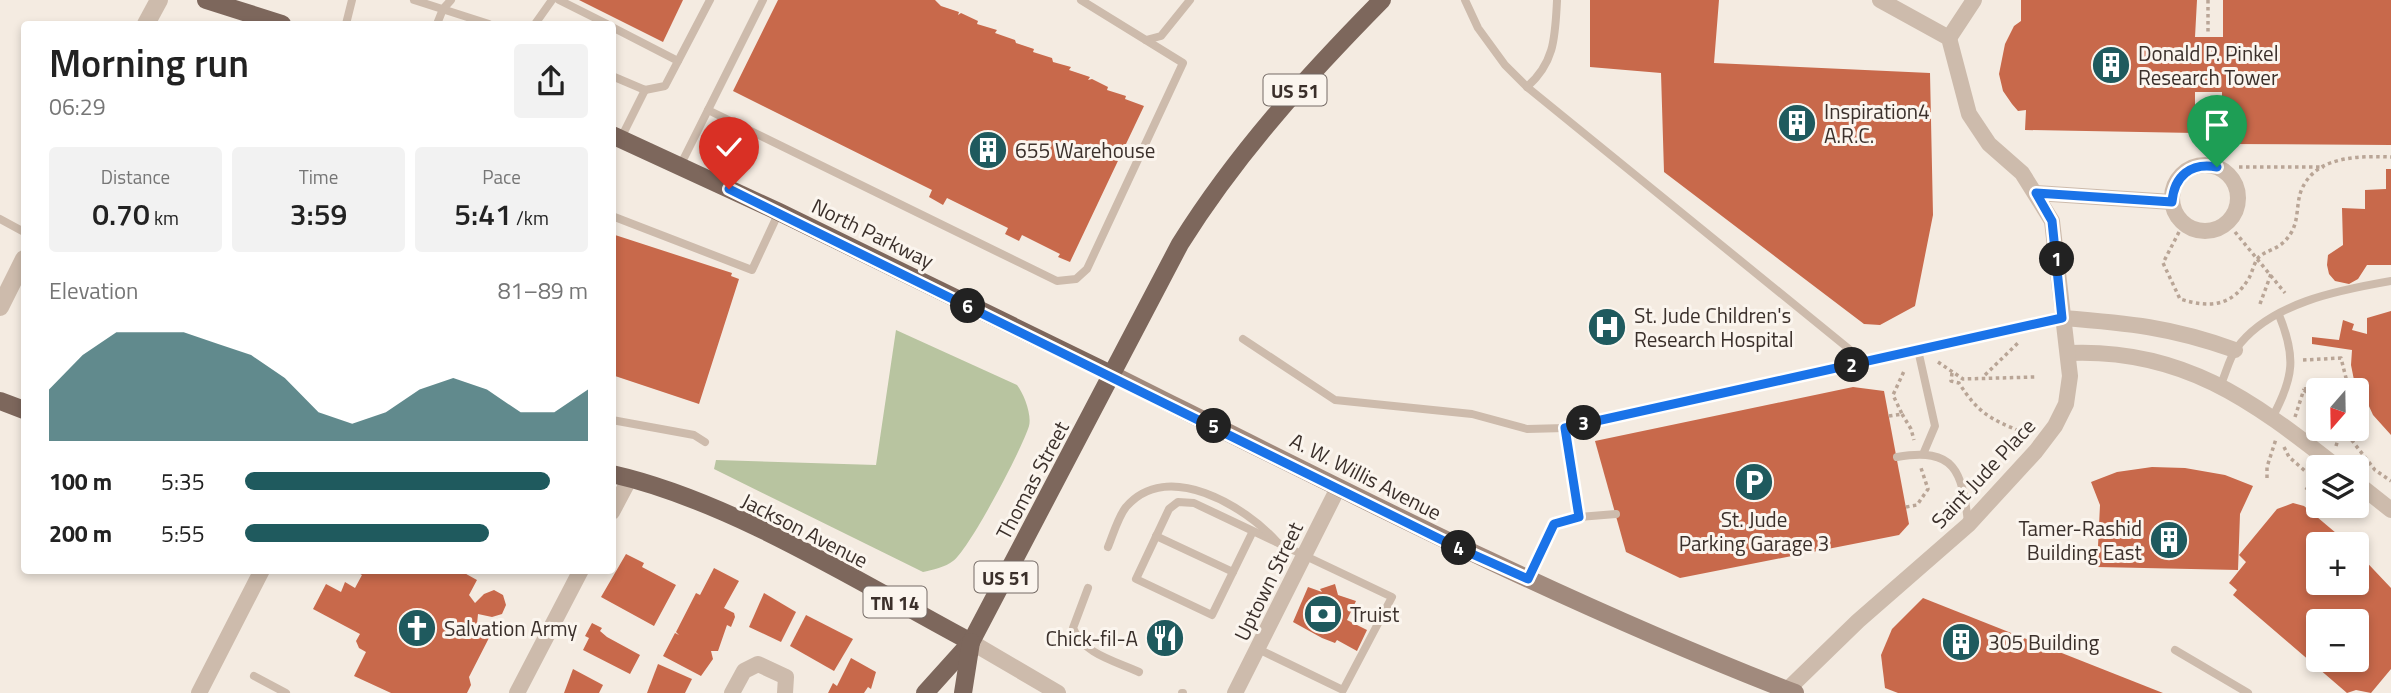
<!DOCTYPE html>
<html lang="en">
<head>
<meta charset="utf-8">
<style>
	:root { --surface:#fff; --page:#f2f2f2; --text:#222; --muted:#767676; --accent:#1f5a5e }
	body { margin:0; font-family:"Titillium Web",sans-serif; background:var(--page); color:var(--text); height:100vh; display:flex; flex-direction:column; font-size:26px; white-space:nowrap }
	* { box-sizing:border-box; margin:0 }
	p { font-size:23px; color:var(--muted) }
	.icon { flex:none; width:38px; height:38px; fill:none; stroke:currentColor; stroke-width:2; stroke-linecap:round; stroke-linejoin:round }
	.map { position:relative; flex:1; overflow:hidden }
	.details { position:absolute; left:21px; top:21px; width:595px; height:553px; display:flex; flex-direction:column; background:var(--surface); border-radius:7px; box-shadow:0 4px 10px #0003 }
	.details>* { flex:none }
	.needle { width:46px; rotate:200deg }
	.buttons { position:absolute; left:2306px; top:378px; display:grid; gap:14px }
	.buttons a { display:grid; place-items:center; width:63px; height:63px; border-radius:7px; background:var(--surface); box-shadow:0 4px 10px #0003; font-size:35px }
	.pin { position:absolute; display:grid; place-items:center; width:60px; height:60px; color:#fff; margin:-72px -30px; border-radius:50% 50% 50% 0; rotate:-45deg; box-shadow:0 0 7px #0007 }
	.pin .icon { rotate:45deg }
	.km { position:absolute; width:35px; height:35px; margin:-18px; border-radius:50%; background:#222; color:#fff; font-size:19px; line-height:35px; text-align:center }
	.round { display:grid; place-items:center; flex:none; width:74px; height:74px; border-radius:7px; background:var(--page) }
	.overview { display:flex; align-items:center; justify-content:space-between; height:119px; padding:0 28px }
	h1 { font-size:38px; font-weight:600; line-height:52px }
	.metrics { display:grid; grid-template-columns:repeat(3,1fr); gap:10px; height:119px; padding:7px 28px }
	.metrics div { display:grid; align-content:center; border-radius:7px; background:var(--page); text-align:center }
	.metrics b { font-size:30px; font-weight:600 }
	.metrics small { font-size:19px; font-weight:400 }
	.metrics p { font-size:19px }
	.chart { height:196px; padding:14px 28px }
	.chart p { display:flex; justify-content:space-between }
	.chart svg { width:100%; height:126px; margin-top:7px; fill:var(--accent); opacity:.7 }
	ul { padding:0 28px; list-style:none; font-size:23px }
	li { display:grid; grid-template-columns:112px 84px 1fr; align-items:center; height:52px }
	li i { height:18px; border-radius:9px; background:var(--accent) }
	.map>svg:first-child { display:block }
	.green { fill:#b8c4a0 }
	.building { fill:#c8694b; fill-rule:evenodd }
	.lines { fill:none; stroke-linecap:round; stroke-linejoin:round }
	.path { stroke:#b9a596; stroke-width:3.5; stroke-dasharray:3.5 3.5; stroke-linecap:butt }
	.service { stroke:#cdbbac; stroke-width:8 }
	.minor { stroke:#cdbbac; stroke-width:16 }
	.tertiary { stroke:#cdbbac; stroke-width:18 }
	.secondary { stroke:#a18a7d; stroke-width:18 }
	.primary { stroke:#7d675c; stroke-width:18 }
	.route-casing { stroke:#fff; stroke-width:14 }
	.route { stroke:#1a73e8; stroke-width:9 }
	.labels { text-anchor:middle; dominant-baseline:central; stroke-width:6; stroke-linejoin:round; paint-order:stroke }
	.shield { fill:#fbf5ee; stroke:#756b66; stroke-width:2 }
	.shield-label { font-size:19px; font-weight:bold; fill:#3b302b }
	.poi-label { font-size:21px; fill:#3b302b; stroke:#fbf5ee; text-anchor:start }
	.street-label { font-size:21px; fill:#3b302b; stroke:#fbf5ee }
</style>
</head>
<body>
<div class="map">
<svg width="2391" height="693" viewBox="0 0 2391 693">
	<rect width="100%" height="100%" fill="#f4ebe1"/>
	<path class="green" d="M896 330 1017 385C1024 394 1032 415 1029 426 1023 447 969 550 953 561 946 567 932 570 923 572L714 469 716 460 876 465Z"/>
	<g class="building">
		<path d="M579 0H683L663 42Z"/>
		<path d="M778 0H935L941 6 959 12 958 15 961 13 978 21 977 24 997 30 995 33 1015 40 1016 43 1034 49 1033 52 1052 58 1053 62 1071 67 1069 70 1090 77 1088 80 1092 79 1108 87 1107 90 1126 96 1125 99 1144 106 1070 262 1058 257 1060 254 1022 235 1019 241 1005 234 1008 228 947 198 943 205 929 197 932 190 733 91Z"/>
		<path d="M1590 0H1719L1714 63 1930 73 1933 215 1915 306 1880 325 1864 324 1664 172 1661 73 1590 67Z"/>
		<path d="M2021 0H2197L2195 37H2223V0H2391V145L2228 144 2222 138V92H2195V133L2025 130 2026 110 2018 111 2012 104 2003 91 1999 74 2005 44 2014 26 2021 21Z"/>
		<path d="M2386 169H2391V265H2367L2358 279 2349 284 2335 281 2329 274 2327 265 2328 255 2343 245 2342 208 2365 209V190L2386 189Z"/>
		<path d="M612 234 732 273 731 276 739 279 699 404 612 375Z"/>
		<path d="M2391 311V435L2373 415 2363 393 2357 395 2351 365 2352 350 2312 344V337L2339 340 2343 320 2354 324 2352 330 2367 334V318Z"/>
		<path d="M1853 387 1884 391 1909 524 1899 535 1680 578 1626 552 1595 441Z"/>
		<path d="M2152 467 2185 468 2225 475 2253 486 2240 514 2238 570 2097 567 2100 505 2091 482 2117 472Z"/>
		<path d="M2293 503 2304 506 2349 544H2319V583H2357V552L2391 588V669L2371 693 2356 690 2347 693 2233 595 2237 590 2229 583 2246 562 2239 555 2277 509ZM2319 621H2357V660H2319Z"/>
		<path d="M626 554 644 563 642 567 676 585 654 626 601 597Z"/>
		<path d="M714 568 739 581 724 608 734 613 735 617 731 627 727 625 718 651H711L713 659 701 676 663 656 675 633 679 635 676 632 696 593 700 595Z"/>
		<path d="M353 570H459L477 580 469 595 475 603 484 594 494 590 503 595 506 605 502 614 492 617 478 614 477 624 492 632 469 677 471 685 467 693H391L354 676 366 652 359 648 356 641 360 634 313 609 326 584 341 592 345 582 355 588 362 575Z"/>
		<path d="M1335 584 1338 595 1356 601 1347 620 1367 630 1357 651 1337 640 1335 643 1322 638 1293 622 1308 587 1322 592 1320 589Z"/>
		<path d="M764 593 796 612 781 642 749 627Z"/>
		<path d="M1923 598 2163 693H1898L1885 688 1881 655 1892 629Z"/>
		<path d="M806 615 853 639 834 671 790 646Z"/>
		<path d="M592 623 602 628 600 631 607 637 640 655 630 674 583 650 589 638 585 636Z"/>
		<path d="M851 658 876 672 871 689 868 687 864 693H828L833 683 837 686Z"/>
		<path d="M658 664 692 679 685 693H647Z"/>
		<path d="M573 669 603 685 599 693H564Z"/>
	</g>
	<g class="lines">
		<g class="path">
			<path d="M2208 0V35"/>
			<path d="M2239 167H2324"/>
			<path d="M2179 232 2163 263 2180 299C2209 308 2232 307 2249 278 2252 273 2254 263 2258 258 2268 248 2280 251 2291 233 2299 220 2296 205 2301 191 2315 155 2360 156 2391 157"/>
			<path d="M2235 232 2285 293"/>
			<path d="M2260 304 2271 274"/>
			<path d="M2303 360 2341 358 2349 390"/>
			<path d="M1938 362 1963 379 2035 377"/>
			<path d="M1952 373 1951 381 1959 383C1978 413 1990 419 2022 432"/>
			<path d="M1985 375 2020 341"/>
			<path d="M2304 389 2337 384 2339 390"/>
			<path d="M2304 390 2319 402"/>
			<path d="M1902 414 1911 429 1914 440"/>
			<path d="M1889 416 1902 414 1893 395 1905 369"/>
			<path d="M2295 417 2304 389"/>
			<path d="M2343 429 2375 470 2391 481"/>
			<path d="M2336 446 2341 429"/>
			<path d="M2284 447 2289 457 2319 483"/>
			<path d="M2267 478V467L2276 439"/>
			<path d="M2306 490 2313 479"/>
			<path d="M1906 507 1917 505 1928 489 1921 468"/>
		</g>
		<g class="service">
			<path d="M414 0 489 24"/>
			<path d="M559 0 607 24"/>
			<path d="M1465 0 1478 28 1505 65 1527 87 1865 362"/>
			<path d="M346 24 352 0"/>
			<path d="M437 24 443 9 451 0"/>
			<path d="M535 24 552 0"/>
			<path d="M612 27 678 61"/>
			<path d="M1146 40 1161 36 1190 0"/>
			<path d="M612 76 645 90 665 86 710 0"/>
			<path d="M1527 87C1555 62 1555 37 1557 1"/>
			<path d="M708 110 1057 281 1076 279 1087 269 1183 63 1081 0"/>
			<path d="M621 138 645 90"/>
			<path d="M680 166 763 0"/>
			<path d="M612 216 752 270 779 212"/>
			<path d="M0 219 24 232"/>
			<path d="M1243 339 1335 400 1472 414 1527 429 1565 428 2062 318"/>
			<path d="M1918 350 1935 426 1924 452"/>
			<path d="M2221 384C2226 373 2229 359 2236 349 2269 303 2339 290 2391 281"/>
			<path d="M2273 416C2294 377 2296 356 2279 315"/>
			<path d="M612 420 694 435 705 442"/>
			<path d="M1897 457C1955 447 1962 471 1968 522"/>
			<path d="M1579 517 1616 514"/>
			<path d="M1253 531 1212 615 1136 579 1169 509 1178 502 1194 503 1392 597 1343 690 1258 649"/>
			<path d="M1156 536 1233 572"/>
			<path d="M1108 547C1113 535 1118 517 1126 507 1167 459 1245 506 1277 542"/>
			<path d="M1528 579 1554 524 1579 517 1565 428"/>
			<path d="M1088 588 1073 628C1083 654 1115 661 1139 672"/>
			<path d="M2175 650 2248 693"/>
			<path d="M254 676 286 693"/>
			<path d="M1182 693H1183"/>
		</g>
		<g class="minor">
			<path d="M1949 38 1974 0"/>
			<circle cx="2205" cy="198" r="33"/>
			<path d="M2036 193 2172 202"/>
			<path d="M2062 318C2128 323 2171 327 2235 350"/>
			<path d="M2068 353C2182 348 2252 400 2337 467"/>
			<path d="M2357 483 2391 510"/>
			<path d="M612 512 630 478"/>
			<path d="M971 642 1058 693"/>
			<path d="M1787 690 1858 621 1968 525 2036 451 2055 426 2066 404 2070 376 2052 221 2022 173 1989 144 1969 114 1949 38 1880 0"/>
			<path d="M199 693 262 570"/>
			<path d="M517 693 581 570"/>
			<path d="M732 693 744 671 758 664 786 677 785 693"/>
			<path d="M1235 693 1338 488"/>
		</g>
		<g class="tertiary">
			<path d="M146 24 159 0"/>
			<path d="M0 307 24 259"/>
		</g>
		<path class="secondary" d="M1113 375C1337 487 1560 602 1795 693"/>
		<g class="primary">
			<path d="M206 0 282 24"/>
			<path d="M612 135 779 212 1113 375"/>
			<path d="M0 401 24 410"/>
			<path d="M612 474C732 501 862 584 971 642"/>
			<path d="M925 693 971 642 1180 244C1237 153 1307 76 1382 0"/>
			<path d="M963 693 971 642"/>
		</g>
	</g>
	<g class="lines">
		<g class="route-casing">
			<path id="route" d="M729 189 1452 545 1528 579 1554 524 1579 517 1565 428 2062 318 2052 221 2036 193 2172 202C2174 176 2191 162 2217 167"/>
		</g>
		<use href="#route" class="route"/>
	</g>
	<defs>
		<g id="building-disc" transform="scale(2.0125)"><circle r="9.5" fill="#1f5a5e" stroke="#fbf5ee"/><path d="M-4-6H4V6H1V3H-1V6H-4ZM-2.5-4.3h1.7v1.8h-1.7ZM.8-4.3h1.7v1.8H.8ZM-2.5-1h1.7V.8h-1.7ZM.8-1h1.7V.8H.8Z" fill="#fff"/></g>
		<g id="hospital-disc" transform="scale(2.0125)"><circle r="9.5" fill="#1f5a5e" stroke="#fbf5ee"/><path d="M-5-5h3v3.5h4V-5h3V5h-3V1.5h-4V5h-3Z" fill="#fff"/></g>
		<g id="parking-disc" transform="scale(2.0125)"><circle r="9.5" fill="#1f5a5e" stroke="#fbf5ee"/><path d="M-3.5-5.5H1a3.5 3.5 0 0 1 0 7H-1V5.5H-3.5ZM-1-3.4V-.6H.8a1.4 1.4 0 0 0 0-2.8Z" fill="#fff"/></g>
		<g id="bank-disc" transform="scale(2.0125)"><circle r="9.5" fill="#1f5a5e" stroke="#fbf5ee"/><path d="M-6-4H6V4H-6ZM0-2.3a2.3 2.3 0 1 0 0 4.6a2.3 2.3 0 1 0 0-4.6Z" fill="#fff"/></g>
		<g id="church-disc" transform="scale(2.0125)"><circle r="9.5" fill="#1f5a5e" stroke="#fbf5ee"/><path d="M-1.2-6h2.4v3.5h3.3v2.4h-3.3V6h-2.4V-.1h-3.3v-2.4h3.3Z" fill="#fff"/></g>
		<g id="restaurant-disc" transform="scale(2.0125)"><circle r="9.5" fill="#1f5a5e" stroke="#fbf5ee"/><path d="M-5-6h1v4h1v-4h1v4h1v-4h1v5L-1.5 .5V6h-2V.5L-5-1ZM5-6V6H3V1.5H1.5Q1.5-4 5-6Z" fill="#fff"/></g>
	</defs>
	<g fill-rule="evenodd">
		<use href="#building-disc" x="2111" y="65"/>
		<use href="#building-disc" x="1797" y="123"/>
		<use href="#building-disc" x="988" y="150"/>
		<use href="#hospital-disc" x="1607" y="327"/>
		<use href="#parking-disc" x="1754" y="482"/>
		<use href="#building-disc" x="2169" y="540"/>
		<use href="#bank-disc" x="1323" y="614"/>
		<use href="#church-disc" x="417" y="628"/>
		<use href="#restaurant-disc" x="1165" y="638"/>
		<use href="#building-disc" x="1961" y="642"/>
	</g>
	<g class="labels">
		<g class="shield">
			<rect x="1263.5" y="74.5" width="63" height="31" rx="5"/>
			<rect x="974.5" y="561.5" width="63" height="31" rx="5"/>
			<rect x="863.5" y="586.5" width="63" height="31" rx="5"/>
		</g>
		<g class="shield-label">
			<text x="1295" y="90">US 51</text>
			<text x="1006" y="577">US 51</text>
			<text x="895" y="602">TN 14</text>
		</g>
		<g class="poi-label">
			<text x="2138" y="53">Donald P. Pinkel<tspan x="2138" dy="24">Research Tower</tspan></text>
			<text x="1824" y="111">Inspiration4<tspan x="1824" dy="24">A.R.C.</tspan></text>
			<text x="1015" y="150">655 Warehouse</text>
			<text x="1634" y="315">St. Jude Children's<tspan x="1634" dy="24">Research Hospital</tspan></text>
			<text x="1754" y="519" text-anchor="middle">St. Jude<tspan x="1754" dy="24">Parking Garage 3</tspan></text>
			<text x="2142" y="528" text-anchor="end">Tamer-Rashid<tspan x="2142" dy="24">Building East</tspan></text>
			<text x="1350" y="614">Truist</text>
			<text x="444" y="628">Salvation Army</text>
			<text x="1138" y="638" text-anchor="end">Chick-fil-A</text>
			<text x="1988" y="642">305 Building</text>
		</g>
		<g class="street-label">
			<text transform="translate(873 233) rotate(26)">North Parkway</text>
			<text transform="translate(1983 473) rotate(-47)">Saint Jude Place</text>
			<text transform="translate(1366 476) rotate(27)">A. W. Willis Avenue</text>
			<text transform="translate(1032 480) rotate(-62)">Thomas Street</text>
			<text transform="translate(805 530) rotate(27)">Jackson Avenue</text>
			<text transform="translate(1268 581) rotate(-64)">Uptown Street</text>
		</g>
	</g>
</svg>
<div class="buttons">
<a><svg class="needle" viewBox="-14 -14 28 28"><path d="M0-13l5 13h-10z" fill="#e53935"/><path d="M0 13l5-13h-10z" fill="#767676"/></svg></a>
<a><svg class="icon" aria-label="layers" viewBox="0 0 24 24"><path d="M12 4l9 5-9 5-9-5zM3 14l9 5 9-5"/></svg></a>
<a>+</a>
<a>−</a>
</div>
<div class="pin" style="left:2217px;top:167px;background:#1e9e55"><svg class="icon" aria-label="arrive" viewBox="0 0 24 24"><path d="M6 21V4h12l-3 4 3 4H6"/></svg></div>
<div class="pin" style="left:729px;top:189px;background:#d93025"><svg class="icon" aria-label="check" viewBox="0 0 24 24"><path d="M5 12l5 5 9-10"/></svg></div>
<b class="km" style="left:2057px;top:259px">1</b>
<b class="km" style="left:1852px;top:365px">2</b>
<b class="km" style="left:1584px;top:423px">3</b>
<b class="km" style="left:1459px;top:548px">4</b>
<b class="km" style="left:1214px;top:426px">5</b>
<b class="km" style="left:968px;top:306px">6</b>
<section class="details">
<div class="overview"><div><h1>Morning run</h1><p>06:29</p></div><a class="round"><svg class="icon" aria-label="share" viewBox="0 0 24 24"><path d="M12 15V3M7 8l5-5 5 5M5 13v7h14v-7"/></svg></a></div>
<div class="metrics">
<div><p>Distance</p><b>0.70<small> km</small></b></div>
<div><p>Time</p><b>3:59</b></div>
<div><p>Pace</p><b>5:41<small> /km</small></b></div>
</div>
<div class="chart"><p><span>Elevation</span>81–89 m</p>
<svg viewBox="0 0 160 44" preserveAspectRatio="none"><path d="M0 44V26L10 14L20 6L30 6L40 6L50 10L60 14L70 22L80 34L90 38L100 34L110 26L120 22L130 26L140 34L150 34L160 26V44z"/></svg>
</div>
<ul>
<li><b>100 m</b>5:35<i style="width:89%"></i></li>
<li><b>200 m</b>5:55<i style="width:71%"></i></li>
</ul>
</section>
</div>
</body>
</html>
